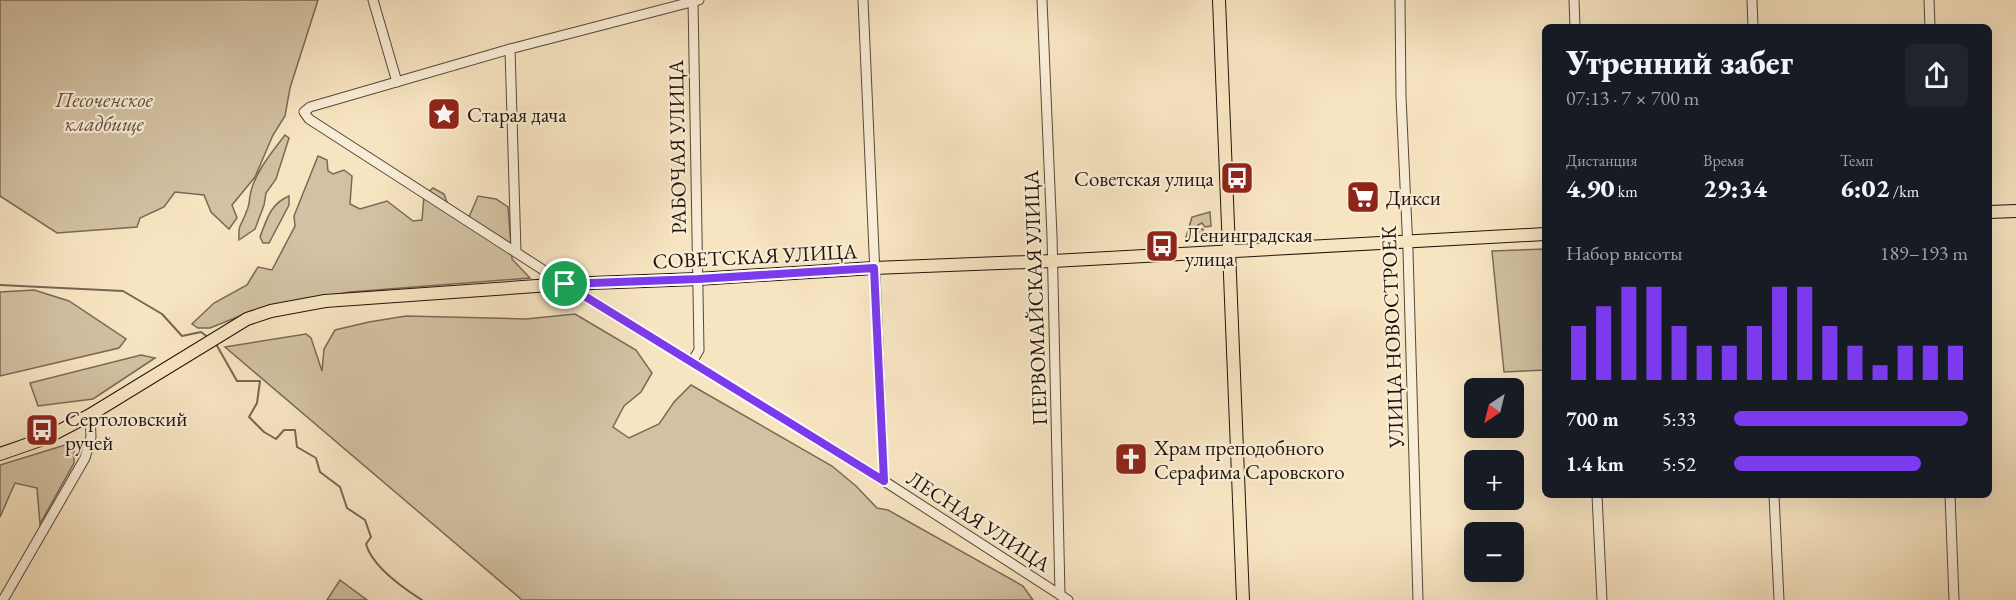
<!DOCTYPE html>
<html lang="ru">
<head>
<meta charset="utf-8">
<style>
	:root { --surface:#171b24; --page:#20242c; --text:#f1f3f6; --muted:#9ea1a6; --accent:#7c3aed }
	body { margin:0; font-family:"EB Garamond",serif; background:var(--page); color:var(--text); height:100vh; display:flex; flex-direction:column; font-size:22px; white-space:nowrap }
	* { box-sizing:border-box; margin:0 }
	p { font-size:20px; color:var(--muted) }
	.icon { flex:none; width:33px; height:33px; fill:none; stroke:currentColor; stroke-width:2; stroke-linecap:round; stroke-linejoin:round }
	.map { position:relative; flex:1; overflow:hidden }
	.panel { position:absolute; left:1542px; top:24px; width:450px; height:474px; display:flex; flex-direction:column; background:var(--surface); border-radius:9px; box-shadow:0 6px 24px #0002 }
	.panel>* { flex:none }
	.needle { width:39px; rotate:215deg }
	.controls { position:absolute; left:1464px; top:378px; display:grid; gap:12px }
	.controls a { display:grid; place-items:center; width:60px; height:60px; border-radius:9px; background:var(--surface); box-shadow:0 6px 24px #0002; font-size:30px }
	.pin { position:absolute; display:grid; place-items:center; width:51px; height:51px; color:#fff; margin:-26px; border:3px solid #fff; border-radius:50%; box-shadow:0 2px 6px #0007 }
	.round { display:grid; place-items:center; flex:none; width:63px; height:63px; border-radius:9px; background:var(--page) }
	.head { display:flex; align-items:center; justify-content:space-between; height:102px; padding:0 24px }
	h1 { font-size:33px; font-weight:800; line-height:45px }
	.stats { display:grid; grid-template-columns:repeat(3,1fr); gap:9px; height:102px; padding:6px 24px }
	.stats div { display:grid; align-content:center }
	.stats b { font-size:26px; font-weight:800 }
	.stats small { font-size:16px; font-weight:400 }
	.stats p { font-size:16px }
	.chart { height:168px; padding:12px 24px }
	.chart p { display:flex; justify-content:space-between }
	.chart svg { width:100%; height:108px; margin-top:6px; stroke:var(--accent); stroke-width:6 }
	ul { padding:0 24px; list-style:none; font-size:20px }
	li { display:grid; grid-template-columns:96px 72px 1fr; align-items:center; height:45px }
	li i { height:15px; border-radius:8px; background:var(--accent) }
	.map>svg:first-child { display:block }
	.green { fill:#d2c1a2; stroke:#796a56; stroke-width:1.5 }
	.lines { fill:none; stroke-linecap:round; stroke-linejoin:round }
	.stream { stroke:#756652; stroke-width:2 }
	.minor-casing { stroke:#564837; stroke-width:11 }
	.major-casing { stroke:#201409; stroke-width:14 }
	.minor { stroke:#faedd7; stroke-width:9 }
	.major { stroke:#f7e4c1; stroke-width:12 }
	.route-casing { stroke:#fff; stroke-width:12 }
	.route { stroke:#7c3aed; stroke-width:8 }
	.labels { text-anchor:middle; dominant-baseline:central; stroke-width:4.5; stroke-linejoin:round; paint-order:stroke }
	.park-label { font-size:21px; font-style:italic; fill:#5e513f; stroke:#faedd7 }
	.poi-label { font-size:21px; fill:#201409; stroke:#faedd7; text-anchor:start }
	.street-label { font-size:21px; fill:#201409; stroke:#faedd7 }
</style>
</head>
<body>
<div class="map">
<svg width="2016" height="600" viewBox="0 0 2016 600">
	<rect width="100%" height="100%" fill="#f7e4c1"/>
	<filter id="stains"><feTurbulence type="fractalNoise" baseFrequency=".00333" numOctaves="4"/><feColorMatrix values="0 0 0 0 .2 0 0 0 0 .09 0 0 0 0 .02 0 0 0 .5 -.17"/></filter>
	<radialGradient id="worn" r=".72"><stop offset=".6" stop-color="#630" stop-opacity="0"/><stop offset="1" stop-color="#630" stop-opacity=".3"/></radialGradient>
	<g class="green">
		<path d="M0 0H318L290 88 285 116 273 135 255 177 232 205 237 218 229 229 211 212 204 195 175 192 164 207 140 218 137 227 57 233 0 196Z"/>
		<path d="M285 135 289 138 276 179 266 193 264 205 255 229 239 240C238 222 242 226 247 210 250 204 249 198 251 191 256 171 272 152 285 135Z"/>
		<path d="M318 156 327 160 328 171 333 174 344 170 352 176 350 204 360 209 387 201 413 221 422 220 424 196 433 188 444 194 451 213 469 217 478 196 496 199 508 207 512 259 530 278 350 292 260 308 210 328H198L192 324 214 303 247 285 258 267 272 270 295 226 294 216Z"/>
		<path d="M289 196V205L269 243H263L260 237C267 219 270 204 289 196Z"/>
		<path d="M1210 212 1211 226 1205 227 1202 223 1198 225 1199 229H1203V236L1186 237 1192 217Z"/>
		<path d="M1545 249V370L1504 372 1492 251Z"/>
		<path d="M34 290 69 301 126 339 119 348 0 376V292Z"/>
		<path d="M575 314 636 350 652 373 641 392 624 406 613 427 629 438 659 424 674 402 691 385 832 466 856 486 877 508 888 510 1023 586 1033 600H522L225 347 306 334 311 338 322 371 324 349 335 330 369 322 406 316 526 319Z"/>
		<path d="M141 355 155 358 93 399 38 406 30 383Z"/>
		<path d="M65 445 74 450V463L40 524 37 488 15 483 0 517V465Z"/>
		<path d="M340 580 367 600H327Z"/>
	</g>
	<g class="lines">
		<g class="stream">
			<path d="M0 285 123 291 162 314 182 336 201 332 209 338"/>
			<path d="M216 344 237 381H260L257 403 249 417 264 432 276 439 284 430H295L297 447 316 458 320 472 340 487 347 508 365 520 371 537 366 544C372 566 403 588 422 600"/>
		</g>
		<g class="minor-casing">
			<g id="minor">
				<path d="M373 0 397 82"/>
				<path d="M699 0 510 49 310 107 304 112 309 119 565 284 884 481 1068 600"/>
				<path d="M863 0 884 481"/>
				<path d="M1042 0 1052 236 1060 595"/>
				<path d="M1400 0 1401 97 1408 251 1418 600"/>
				<path d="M1574 0 1575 27"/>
				<path d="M1752 0 1753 27"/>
				<path d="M1929 0 1930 27"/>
				<path d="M510 49 516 252"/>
				<path d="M692 362 699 350 693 0"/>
				<path d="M1597 495 1602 600"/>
				<path d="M1774 495 1779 600"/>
				<path d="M1950 495 1954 600"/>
				<path d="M3 600 85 458 91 437 90 415"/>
			</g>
		</g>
		<g class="major-casing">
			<g id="major">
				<path d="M1219 0 1243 600"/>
				<path d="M1989 212 2016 211"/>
				<path d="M0 454 46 438 90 415 247 319 271 311 325 301 565 284 697 279 874 268 1053 261 1545 234"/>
			</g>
		</g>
		<use href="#minor" class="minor"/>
		<use href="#major" class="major"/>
	</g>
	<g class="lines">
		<g class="route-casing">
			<path id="route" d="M874 268 884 481 565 284 698 279Z"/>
		</g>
		<use href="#route" class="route"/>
	</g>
	<defs>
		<g id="sight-square" transform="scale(1.725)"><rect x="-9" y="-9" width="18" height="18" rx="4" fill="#8f2418" stroke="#faedd7"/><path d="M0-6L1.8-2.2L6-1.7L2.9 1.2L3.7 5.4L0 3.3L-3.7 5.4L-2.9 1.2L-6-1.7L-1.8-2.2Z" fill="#fff"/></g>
		<g id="bus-square" transform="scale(1.725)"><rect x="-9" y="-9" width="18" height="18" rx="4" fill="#8f2418" stroke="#faedd7"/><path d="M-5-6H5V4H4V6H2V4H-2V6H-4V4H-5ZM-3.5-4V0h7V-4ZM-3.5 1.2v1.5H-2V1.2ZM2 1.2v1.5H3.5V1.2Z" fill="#fff"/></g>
		<g id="supermarket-square" transform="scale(1.725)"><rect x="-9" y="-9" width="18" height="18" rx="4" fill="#8f2418" stroke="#faedd7"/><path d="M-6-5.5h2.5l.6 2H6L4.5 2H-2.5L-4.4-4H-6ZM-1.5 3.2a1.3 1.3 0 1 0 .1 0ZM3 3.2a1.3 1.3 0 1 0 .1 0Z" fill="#fff"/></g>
		<g id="church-square" transform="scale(1.725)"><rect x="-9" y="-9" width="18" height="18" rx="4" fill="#8f2418" stroke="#faedd7"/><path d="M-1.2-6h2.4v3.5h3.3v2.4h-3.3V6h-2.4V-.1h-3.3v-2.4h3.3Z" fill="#fff"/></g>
	</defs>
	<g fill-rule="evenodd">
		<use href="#sight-square" x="444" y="114"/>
		<use href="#bus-square" x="1237" y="178"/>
		<use href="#supermarket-square" x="1363" y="197"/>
		<use href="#bus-square" x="1162" y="246"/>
		<use href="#bus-square" x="42" y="430"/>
		<use href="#church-square" x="1131" y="459"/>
	</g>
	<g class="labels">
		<g class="park-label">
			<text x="104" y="99">Песоченское<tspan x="104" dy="24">кладбище</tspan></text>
		</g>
		<g class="poi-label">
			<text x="467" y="114">Старая дача</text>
			<text x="1214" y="178" text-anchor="end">Советская улица</text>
			<text x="1386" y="197">Дикси</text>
			<text x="1185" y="234">Ленинградская<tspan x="1185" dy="24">улица</tspan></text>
			<text x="65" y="418">Сертоловский<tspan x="65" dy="24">ручей</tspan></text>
			<text x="1154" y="447">Храм преподобного<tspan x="1154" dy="24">Серафима Саровского</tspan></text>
		</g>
		<g class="street-label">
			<text transform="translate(677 147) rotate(-91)">РАБОЧАЯ УЛИЦА</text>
			<text transform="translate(755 256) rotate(-3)">СОВЕТСКАЯ УЛИЦА</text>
			<text transform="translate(1035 298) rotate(-92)">ПЕРВОМАЙСКАЯ УЛИЦА</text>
			<text transform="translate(1392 337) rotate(-92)">УЛИЦА НОВОСТРОЕК</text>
			<text transform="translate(979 521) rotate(33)">ЛЕСНАЯ УЛИЦА</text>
		</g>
	</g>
	<rect width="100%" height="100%" filter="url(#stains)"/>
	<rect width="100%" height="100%" fill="url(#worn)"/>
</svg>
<div class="controls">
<a><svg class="needle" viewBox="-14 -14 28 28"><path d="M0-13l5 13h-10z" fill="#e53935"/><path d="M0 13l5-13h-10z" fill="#9ea1a6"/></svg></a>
<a>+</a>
<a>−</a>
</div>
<div class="pin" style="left:565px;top:284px;background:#1e9e55"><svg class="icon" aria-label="arrive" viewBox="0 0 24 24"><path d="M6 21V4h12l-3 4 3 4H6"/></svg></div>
<section class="panel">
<div class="head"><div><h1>Утренний забег</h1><p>07:13 · 7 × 700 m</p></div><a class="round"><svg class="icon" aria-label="share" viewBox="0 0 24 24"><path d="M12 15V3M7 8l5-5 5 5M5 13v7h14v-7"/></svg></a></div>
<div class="stats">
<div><p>Дистанция</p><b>4.90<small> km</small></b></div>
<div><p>Время</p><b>29:34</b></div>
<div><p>Темп</p><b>6:02<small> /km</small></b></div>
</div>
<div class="chart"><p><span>Набор высоты</span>189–193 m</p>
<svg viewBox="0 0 160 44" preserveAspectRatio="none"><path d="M5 44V22M15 44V14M25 44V6M35 44V6M45 44V22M55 44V30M65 44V30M75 44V22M85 44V6M95 44V6M105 44V22M115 44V30M125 44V38M135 44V30M145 44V30M155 44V30"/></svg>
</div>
<ul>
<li><b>700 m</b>5:33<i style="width:100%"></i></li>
<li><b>1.4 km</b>5:52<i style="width:80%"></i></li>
</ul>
</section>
</div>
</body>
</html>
